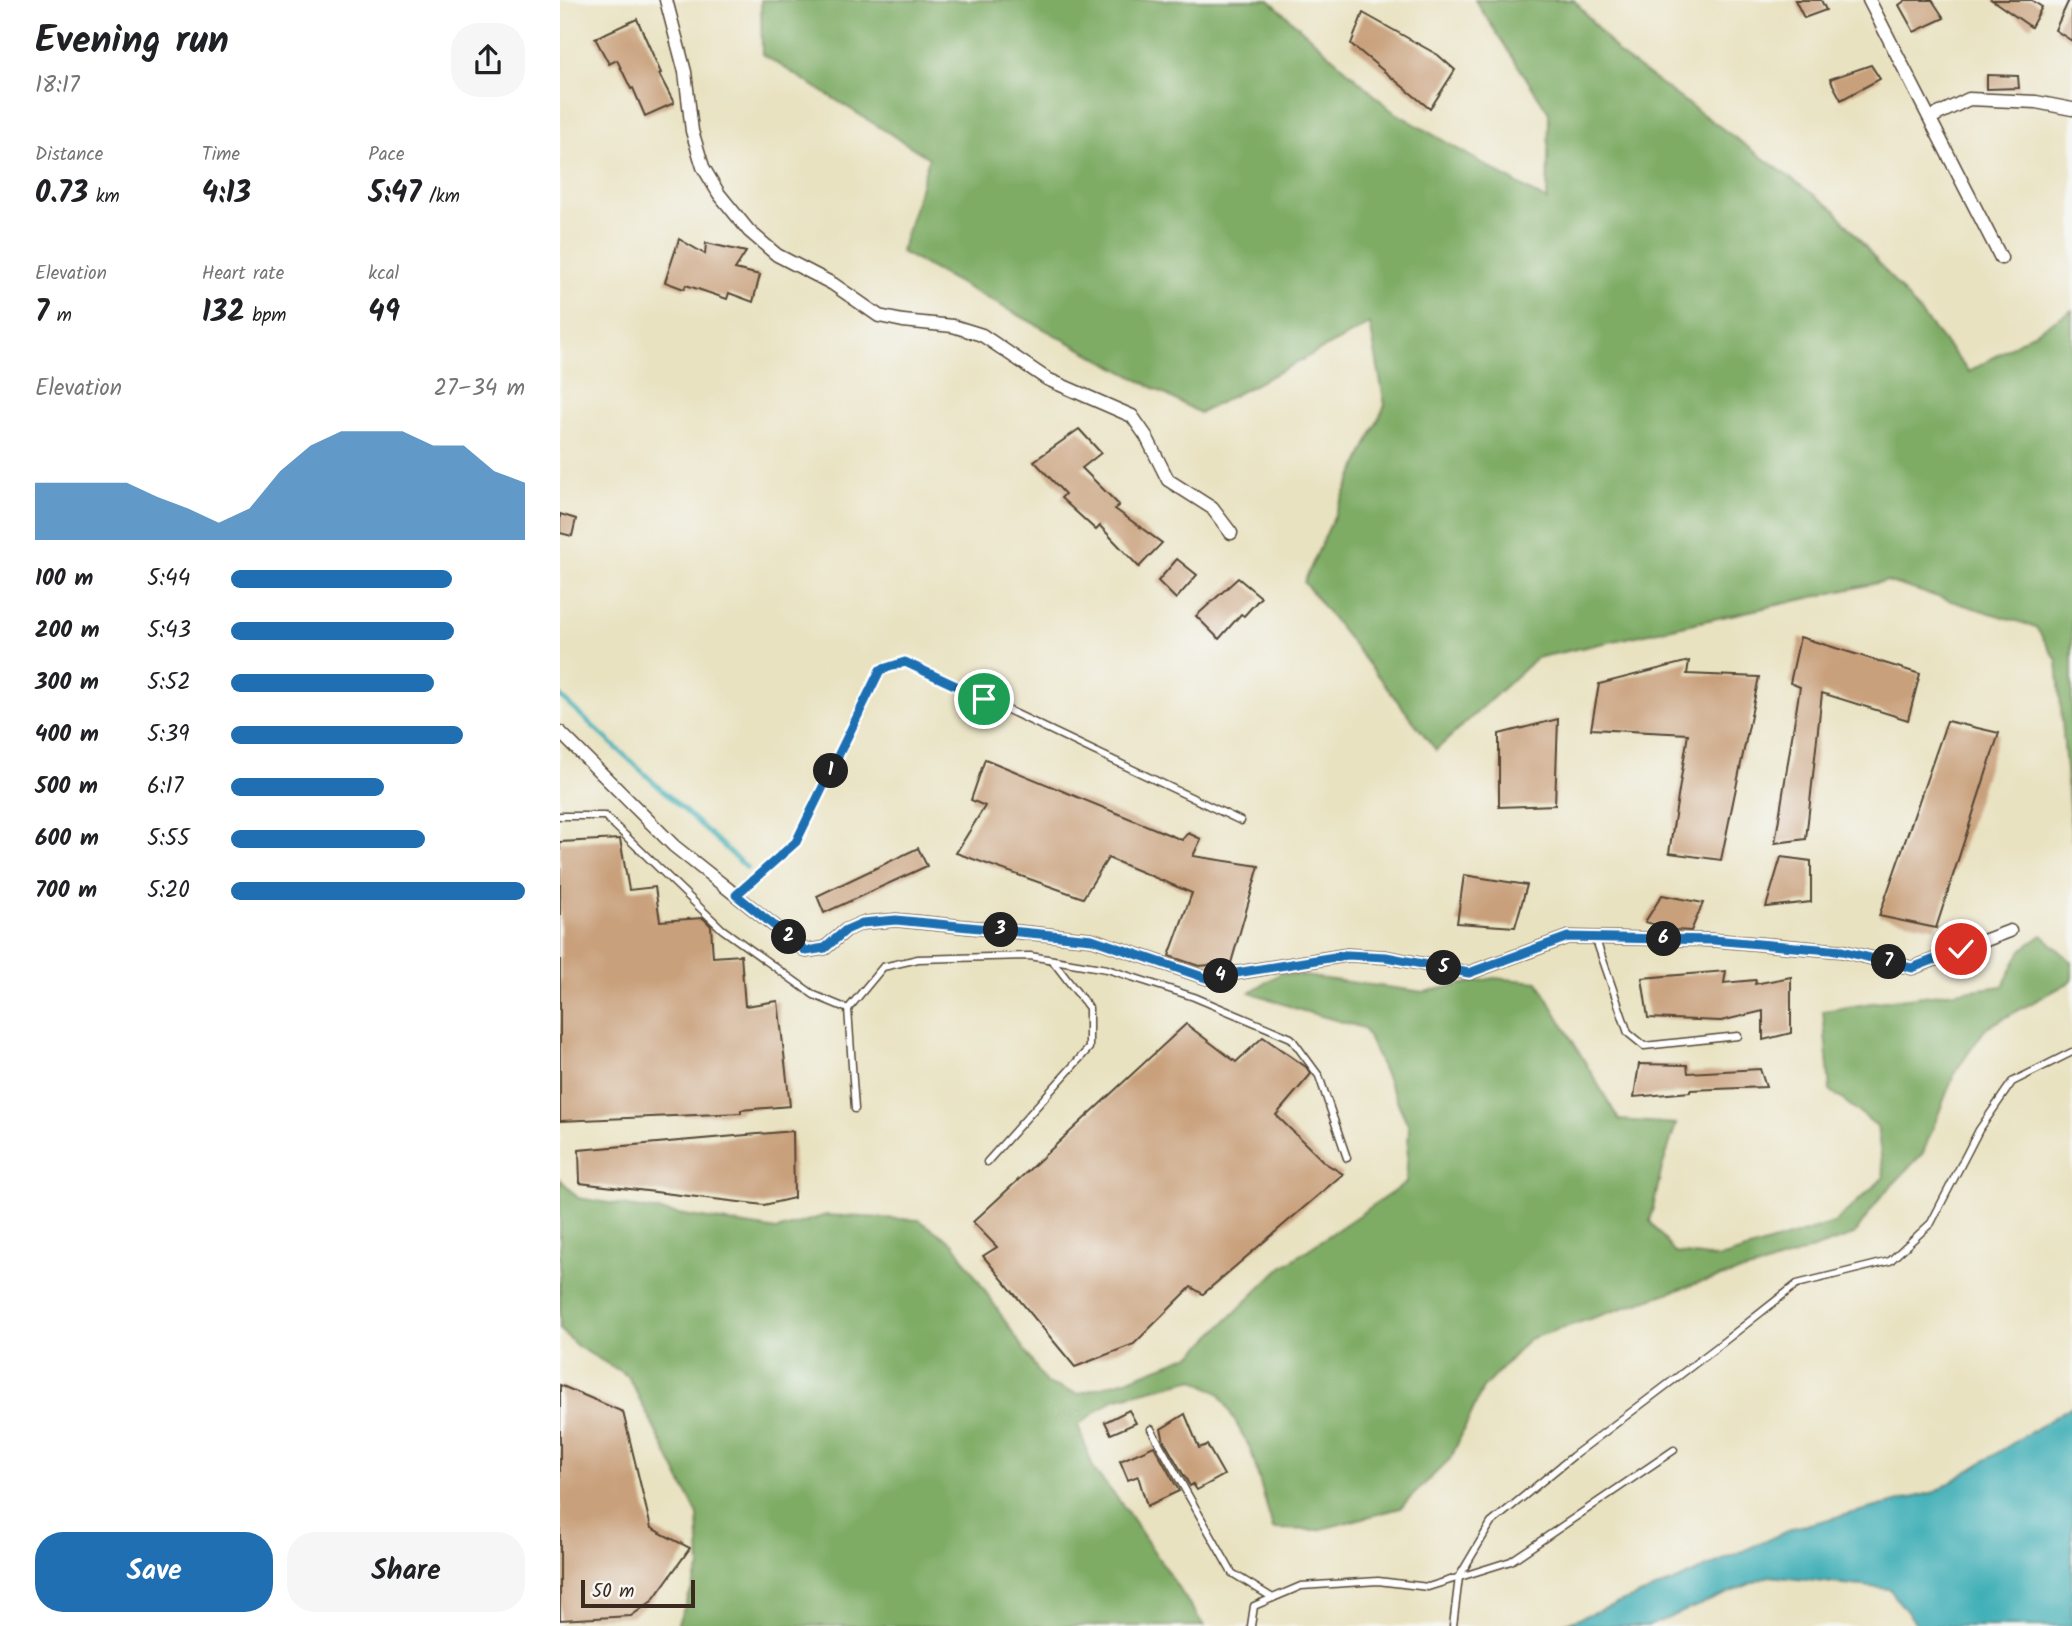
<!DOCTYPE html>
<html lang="en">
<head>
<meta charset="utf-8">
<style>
	:root { --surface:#fff; --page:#f6f6f6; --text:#202124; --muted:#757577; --accent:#1f6fb2 }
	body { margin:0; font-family:Kalam,sans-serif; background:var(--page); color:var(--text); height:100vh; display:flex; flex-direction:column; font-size:26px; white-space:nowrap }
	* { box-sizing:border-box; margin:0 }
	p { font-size:23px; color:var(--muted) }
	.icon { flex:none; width:38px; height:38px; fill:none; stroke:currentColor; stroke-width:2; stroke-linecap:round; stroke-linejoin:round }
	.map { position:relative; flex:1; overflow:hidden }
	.sheet { display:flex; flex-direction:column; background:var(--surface); width:560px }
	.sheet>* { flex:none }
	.scale { position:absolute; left:21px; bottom:18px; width:114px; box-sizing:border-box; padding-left:7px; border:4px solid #3b2a1e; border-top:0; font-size:19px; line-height:24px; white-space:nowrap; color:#3b2a1e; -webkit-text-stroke:5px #f6f6f2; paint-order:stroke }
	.pin { position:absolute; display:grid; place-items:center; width:60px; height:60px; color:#fff; margin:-30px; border:4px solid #fff; border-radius:50%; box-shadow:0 2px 7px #0007 }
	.km { position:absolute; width:35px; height:35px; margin:-18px; border-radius:50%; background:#222; color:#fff; font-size:19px; line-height:35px; text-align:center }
	.round { display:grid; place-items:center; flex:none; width:74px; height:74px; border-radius:28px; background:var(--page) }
	.summary { display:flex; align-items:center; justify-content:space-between; height:119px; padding:0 35px }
	h1 { font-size:38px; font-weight:600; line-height:52px }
	.figures { display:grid; grid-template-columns:repeat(3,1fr); gap:10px; height:119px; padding:7px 35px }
	.figures div { display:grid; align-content:center }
	.figures b { font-size:30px; font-weight:600 }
	.figures small { font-size:19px; font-weight:400 }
	.figures p { font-size:19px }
	.chart { height:196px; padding:14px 35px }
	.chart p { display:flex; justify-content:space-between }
	.chart svg { width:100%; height:126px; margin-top:7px; fill:var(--accent); opacity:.7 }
	.cta { display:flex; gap:14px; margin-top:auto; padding:14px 35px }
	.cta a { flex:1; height:80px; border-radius:28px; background:var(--accent); color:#fff; font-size:28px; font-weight:600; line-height:80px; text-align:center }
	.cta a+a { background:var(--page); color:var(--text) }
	ul { padding:0 35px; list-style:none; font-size:23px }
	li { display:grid; grid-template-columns:112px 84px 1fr; align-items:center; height:52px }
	li i { height:18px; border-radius:9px; background:var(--accent) }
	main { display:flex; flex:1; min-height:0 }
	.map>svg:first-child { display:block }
	.forest { fill:#7eac65; stroke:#5c6b42; stroke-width:2 }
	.water { fill:#3daeb6; stroke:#3c6c6a; stroke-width:2 }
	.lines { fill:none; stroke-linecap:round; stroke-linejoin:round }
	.stream { stroke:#3daeb6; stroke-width:4.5 }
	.building { fill:#c9a07c }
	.service-casing { stroke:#554636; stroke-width:9 }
	.minor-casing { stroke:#554636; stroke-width:15 }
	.service { stroke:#fff; stroke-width:6 }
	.minor { stroke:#fff; stroke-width:12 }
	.route-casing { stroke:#fff; stroke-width:14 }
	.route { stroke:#1f6fb2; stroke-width:9 }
</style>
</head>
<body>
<main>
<section class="sheet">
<div class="summary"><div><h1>Evening run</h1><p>18:17</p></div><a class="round"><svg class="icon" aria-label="share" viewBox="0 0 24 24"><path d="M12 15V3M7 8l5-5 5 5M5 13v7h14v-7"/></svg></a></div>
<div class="figures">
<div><p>Distance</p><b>0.73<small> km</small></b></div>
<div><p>Time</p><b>4:13</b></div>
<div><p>Pace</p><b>5:47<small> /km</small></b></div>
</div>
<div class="figures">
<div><p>Elevation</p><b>7<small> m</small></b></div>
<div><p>Heart rate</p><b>132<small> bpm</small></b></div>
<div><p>kcal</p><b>49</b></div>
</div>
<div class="chart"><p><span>Elevation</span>27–34 m</p>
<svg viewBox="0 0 160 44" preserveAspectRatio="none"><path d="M0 44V24L10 24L20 24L30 24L40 29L50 33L60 38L70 33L80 20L90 11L100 6L110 6L120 6L130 11L140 11L150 20L160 24V44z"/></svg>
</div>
<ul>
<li><b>100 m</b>5:44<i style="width:75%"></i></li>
<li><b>200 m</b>5:43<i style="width:76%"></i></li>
<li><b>300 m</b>5:52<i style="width:69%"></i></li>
<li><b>400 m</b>5:39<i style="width:79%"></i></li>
<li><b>500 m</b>6:17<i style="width:52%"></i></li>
<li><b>600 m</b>5:55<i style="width:66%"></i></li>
<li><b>700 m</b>5:20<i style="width:100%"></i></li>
</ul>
<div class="cta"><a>Save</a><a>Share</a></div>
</section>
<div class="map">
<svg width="1512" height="1626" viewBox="0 0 1512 1626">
	<rect width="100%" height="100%" fill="#f6f6f2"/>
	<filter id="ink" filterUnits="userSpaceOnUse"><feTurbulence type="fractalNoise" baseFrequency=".0143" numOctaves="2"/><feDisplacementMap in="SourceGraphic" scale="14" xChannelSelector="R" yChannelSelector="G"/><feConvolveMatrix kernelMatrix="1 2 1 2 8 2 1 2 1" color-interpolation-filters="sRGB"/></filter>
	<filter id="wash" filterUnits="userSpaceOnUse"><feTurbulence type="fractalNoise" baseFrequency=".00686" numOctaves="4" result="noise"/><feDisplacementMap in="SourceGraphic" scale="28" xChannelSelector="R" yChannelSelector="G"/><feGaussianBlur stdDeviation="1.57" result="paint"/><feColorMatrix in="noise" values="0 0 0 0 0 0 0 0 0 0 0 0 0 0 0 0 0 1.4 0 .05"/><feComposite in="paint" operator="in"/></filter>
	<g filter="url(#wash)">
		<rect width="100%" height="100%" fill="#e9e2c1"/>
		<g class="forest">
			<path d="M201 0H709L831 110 987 201 989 113 915 0H1014L1059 54 1275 210 1409 372 1512 310V841L1497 661 1476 627 1326 581 976 658 876 750 744 582 825 405 810 324 640 413 341 252 369 158 202 54Z"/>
			<path d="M1482 935 1512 962V981L1426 1028 1395 1072 1363 1153 1320 1198 1294 1235 1203 1266 1138 1283 969 1339 923 1388 891 1458 840 1508 758 1530 713 1529 691 1450 660 1394 634 1379 554 1399 518 1425 534 1470 562 1504 644 1626H117L140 1568 138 1515 68 1376 17 1346 0 1329V1179L18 1198 217 1230 266 1215 359 1220 394 1244 486 1383 518 1394 569 1379 633 1354 718 1270 846 1183 849 1127 804 1028 740 1010 690 992 721 973 864 992 934 978 978 982 1059 1120 1116 1124 1102 1168 1090 1221 1115 1253 1160 1258 1274 1223 1324 1177 1317 1126 1270 1090 1263 1011 1324 1001 1443 986 1461 950Z"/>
		</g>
		<path class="water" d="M1512 1406V1626H1358L1329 1589 1209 1576 1089 1626H1008L1006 1623 1116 1581 1234 1528 1375 1492Z"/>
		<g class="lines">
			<path class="stream" d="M0 696 187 868"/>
		</g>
		<g id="blocks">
			<g class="building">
				<path d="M1235 0H1261L1266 10 1244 18Z"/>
				<path d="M1346 0H1372L1384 18 1354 32 1339 5Z"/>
				<path d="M1432 0H1471L1482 7 1471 27Z"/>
				<path d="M1509 0H1512V41L1495 30Z"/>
				<path d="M803 13 878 55 895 70 870 109 791 44Z"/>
				<path d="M77 19 101 73 99 74 114 103 85 116 73 88 71 89 57 60 49 64 35 38Z"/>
				<path d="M1311 65 1320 79 1281 100 1270 79Z"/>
				<path d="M1427 75 1458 76 1459 88 1427 89Z"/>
				<path d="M119 239 145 254 146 243 186 252 175 269 200 275 193 302 169 293 167 299 126 285 124 289 105 282Z"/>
				<path d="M519 429 541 453 522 468 559 505 555 509 602 543 579 567 540 526 536 530 501 498 505 494 474 461Z"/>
				<path d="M0 514 16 519 12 536 0 533Z"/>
				<path d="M617 559 637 575 616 599 598 581Z"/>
				<path d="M678 578 701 597 684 616 681 614 659 639 636 616Z"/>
				<path d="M1240 637 1360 674 1348 720 1262 693 1246 839 1215 843 1240 687 1230 683Z"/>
				<path d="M1129 661 1127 674 1199 677 1161 860 1109 853 1128 734 1031 729 1039 684Z"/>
				<path d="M998 719 995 805 939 807V734Z"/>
				<path d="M1387 721 1439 733 1376 928 1319 916Z"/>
				<path d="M425 759 622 840 628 833 641 839 633 856 699 866 671 963 639 966 609 956 632 893 548 858 523 898 396 853 425 806 411 800Z"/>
				<path d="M60 839 69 890 95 887 100 921 143 918 151 926 153 957 181 955 185 1006 218 1001 230 1106 181 1110V1113L0 1121V842Z"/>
				<path d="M358 848 367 866 264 913 257 896Z"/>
				<path d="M1221 857 1251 861V902L1206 907Z"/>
				<path d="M904 875 967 885 955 927 897 923Z"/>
				<path d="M1102 895 1143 903 1131 931 1115 930 1085 922Z"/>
				<path d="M1166 971 1164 983 1196 980 1195 984 1231 977V1033L1203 1040V1011L1161 1021 1088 1018 1082 978Z"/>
				<path d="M626 1024 676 1062 703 1037 746 1067 751 1074 716 1115 765 1163 783 1174 643 1294 631 1287 574 1344 515 1367 423 1256 437 1247 413 1222Z"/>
				<path d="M1079 1064 1127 1065 1128 1073 1200 1069 1206 1087 1130 1090V1092L1074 1097Z"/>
				<path d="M233 1131 234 1198 204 1205 20 1183 19 1150Z"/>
				<path d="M0 1385 63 1412 91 1528 130 1548 92 1601 71 1616 0 1620Z"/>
				<path d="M569 1410 576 1423 551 1434 545 1422Z"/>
				<path d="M625 1414 639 1448 647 1445 664 1475 637 1490 633 1484 630 1486 604 1441 601 1429Z"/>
				<path d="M594 1446 619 1491 587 1506 578 1476 568 1480 560 1461Z"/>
			</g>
		</g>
	</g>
	<g filter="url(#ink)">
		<use href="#blocks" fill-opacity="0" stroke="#554636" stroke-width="2"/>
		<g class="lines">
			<g class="service-casing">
				<g id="service">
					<path d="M0 816H45L162 929 254 995 288 1009 295 1109"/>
					<path d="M176 895 236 842 320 670 345 661 681 821"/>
					<path d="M1035 937 1068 1033 1084 1046 1178 1036"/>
					<path d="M288 1009 323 967 358 959 470 956 547 969 634 997 731 1038 759 1076 787 1158"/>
					<path d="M427 1162 529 1048V1008L492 960"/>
					<path d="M591 1429 672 1573 713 1598"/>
					<path d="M691 1626 694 1606 741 1586 818 1581 868 1587 951 1561 1114 1450"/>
					<path d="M893 1626 899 1577 931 1523 1013 1456 1157 1347 1237 1284 1330 1261 1371 1223 1419 1130 1452 1082 1512 1052"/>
				</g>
			</g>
			<g class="minor-casing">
				<g id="minor">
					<path d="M106 0 125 72 132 131 143 167 159 194 189 231 217 255 273 284 319 316 343 321 393 326 422 335 487 379 572 416 586 436 608 480 652 508 671 533"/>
					<path d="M1309 0 1441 258"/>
					<path d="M1370 118 1409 99 1476 102 1512 109"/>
					<path d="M0 732 114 846 246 951 265 948 286 930 302 923 336 920 532 939 646 978 787 955 826 957 909 973 1008 937 1153 940 1282 951 1352 968 1450 931"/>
				</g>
			</g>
			<use href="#service" class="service"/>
			<use href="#minor" class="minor"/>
		</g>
	</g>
	<g class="lines" filter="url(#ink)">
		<g class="route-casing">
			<path id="route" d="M424 699 345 662 320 670 236 842 176 895 246 951 265 948 286 930 302 923 336 920 532 939 646 978 787 955 826 957 909 973 1008 937 1153 940 1282 951 1352 968 1401 949"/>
		</g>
		<use href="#route" class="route"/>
	</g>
</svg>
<div class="scale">50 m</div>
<div class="pin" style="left:424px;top:699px;background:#1e9e55"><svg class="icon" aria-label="arrive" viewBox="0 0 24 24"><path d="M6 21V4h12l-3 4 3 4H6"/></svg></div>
<div class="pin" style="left:1401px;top:949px;background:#d93025"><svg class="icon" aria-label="check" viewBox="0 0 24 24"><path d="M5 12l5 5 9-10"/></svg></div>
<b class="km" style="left:271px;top:771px">1</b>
<b class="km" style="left:229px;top:937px">2</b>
<b class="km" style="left:441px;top:930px">3</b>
<b class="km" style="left:661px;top:976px">4</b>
<b class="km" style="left:884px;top:968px">5</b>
<b class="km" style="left:1104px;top:939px">6</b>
<b class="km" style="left:1329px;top:962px">7</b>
</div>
</main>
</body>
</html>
